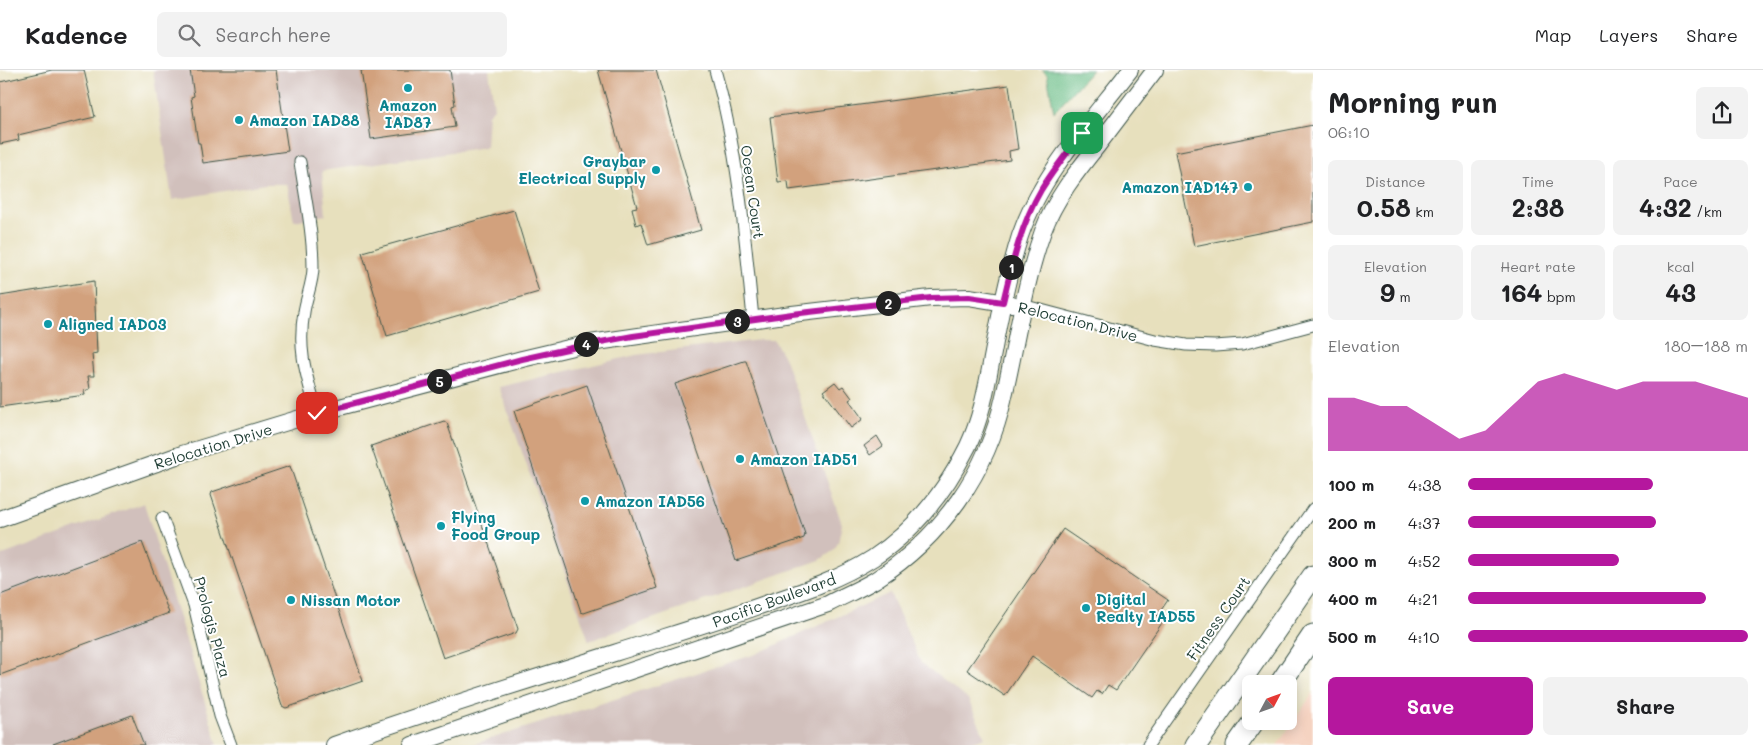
<!DOCTYPE html>
<html lang="en">
<head>
<meta charset="utf-8">
<style>
	:root { --surface:#fff; --page:#f2f2f2; --text:#202124; --muted:#757577; --line:#e0e0e0; --accent:#b5179e }
	body { margin:0; font-family:Mali,sans-serif; background:var(--page); color:var(--text); height:100vh; display:flex; flex-direction:column; font-size:19px; white-space:nowrap }
	* { box-sizing:border-box; margin:0 }
	p { font-size:16px; color:var(--muted) }
	.icon { flex:none; width:28px; height:28px; fill:none; stroke:currentColor; stroke-width:2; stroke-linecap:round; stroke-linejoin:round }
	.map { position:relative; flex:1; overflow:hidden }
	.drawer { display:flex; flex-direction:column; background:var(--surface); width:450px }
	.drawer>* { flex:none }
	.needle { width:32px; rotate:49deg }
	.buttons { position:absolute; left:1242px; top:605px; display:grid; gap:10px }
	.buttons a { display:grid; place-items:center; width:55px; height:55px; border-radius:8px; background:var(--surface); box-shadow:0 2px 12px #0003; font-size:25px }
	.pin { position:absolute; display:grid; place-items:center; width:42px; height:42px; color:#fff; margin:-21px; border-radius:10px; box-shadow:0 2px 8px #0006 }
	.km { position:absolute; width:25px; height:25px; margin:-12px; border-radius:50%; background:#222; color:#fff; font-size:14px; line-height:25px; text-align:center }
	.round { display:grid; place-items:center; flex:none; width:52px; height:52px; border-radius:8px; background:var(--page) }
	.head { display:flex; align-items:center; justify-content:space-between; height:85px; padding:0 15px }
	h1 { font-size:28px; font-weight:700; line-height:38px }
	.stats { display:grid; grid-template-columns:repeat(3,1fr); gap:8px; height:85px; padding:5px 15px }
	.stats div { display:grid; align-content:center; border-radius:8px; background:var(--page); text-align:center }
	.stats b { font-size:25px; font-weight:700 }
	.stats small { font-size:14px; font-weight:400 }
	.stats p { font-size:14px }
	.chart { height:140px; padding:10px 15px }
	.chart p { display:flex; justify-content:space-between }
	.chart svg { width:100%; height:90px; margin-top:5px; fill:var(--accent); opacity:.7 }
	.cta { display:flex; gap:10px; margin-top:auto; padding:10px 15px }
	.cta a { flex:1; height:58px; border-radius:8px; background:var(--accent); color:#fff; font-size:20px; font-weight:700; line-height:58px; text-align:center }
	.cta a+a { background:var(--page); color:var(--text) }
	ul { padding:0 15px; list-style:none; font-size:16px }
	li { display:grid; grid-template-columns:80px 60px 1fr; align-items:center; height:38px }
	li i { height:12px; border-radius:6px; background:var(--accent) }
	header { display:flex; align-items:center; gap:30px; box-sizing:border-box; height:70px; padding:0 25px; background:var(--surface); border-bottom:1px solid var(--line) }
	header strong { font-size:24px }
	nav { display:flex; gap:28px; margin-inline-start:auto; font-size:18px }
	.search { width:350px; height:45px; background:var(--page); display:flex; align-items:center; gap:12px; box-sizing:border-box; padding:0 18px; border-radius:8px; color:var(--muted); font-size:19px }
	main { display:flex; flex:1; min-height:0 }
	.map>svg:first-child { display:block }
	.built { fill:#f5d3c1 }
	.industrial { fill:#d1c0bc }
	.forest { fill:#70bf8a; stroke:#487e5f }
	.building { fill:#d2a17d }
	.lines { fill:none; stroke-linecap:round; stroke-linejoin:round }
	.street-casing { stroke:#3d5549; stroke-width:13 }
	.secondary-casing { stroke:#3d5549; stroke-width:18 }
	.highway-casing { stroke:#3d5549; stroke-width:23 }
	.street { stroke:#fff; stroke-width:11 }
	.secondary { stroke:#fff; stroke-width:16 }
	.highway { stroke:#fff; stroke-width:21 }
	.route-casing { stroke:#fff; stroke-width:10 }
	.route { stroke:#b5179e; stroke-width:6 }
	.culture-dot { fill:#0f9aa8; stroke:#fff; stroke-width:2 }
	.labels { text-anchor:middle; dominant-baseline:central; stroke-width:4; stroke-linejoin:round; paint-order:stroke }
	.culture-label { font-size:15px; font-weight:bold; fill:#0d838f; stroke:#fff; text-anchor:start }
	.street-label { font-size:15px; fill:#1f3d34; stroke:#fff }
</style>
</head>
<body>
<header>
<strong>Kadence</strong>
<div class="search"><svg class="icon" aria-label="search" viewBox="0 0 24 24"><circle cx="10" cy="10" r="6"/><path d="M15 15l6 6"/></svg>Search here</div>
<nav><a>Map</a><a>Layers</a><a>Share</a></nav>
</header>
<main>
<div class="map">
<svg width="1313" height="675" viewBox="0 0 1313 675">
	<rect width="100%" height="100%" fill="#fff"/>
	<filter id="ink" filterUnits="userSpaceOnUse"><feTurbulence type="fractalNoise" baseFrequency=".02" numOctaves="2"/><feDisplacementMap in="SourceGraphic" scale="10" xChannelSelector="R" yChannelSelector="G"/><feConvolveMatrix kernelMatrix="1 2 1 2 8 2 1 2 1" color-interpolation-filters="sRGB"/></filter>
	<filter id="wash" filterUnits="userSpaceOnUse"><feTurbulence type="fractalNoise" baseFrequency=".0096" numOctaves="4" result="noise"/><feDisplacementMap in="SourceGraphic" scale="20" xChannelSelector="R" yChannelSelector="G"/><feGaussianBlur stdDeviation="1.12" result="paint"/><feColorMatrix in="noise" values="0 0 0 0 0 0 0 0 0 0 0 0 0 0 0 0 0 1.4 0 .05"/><feComposite in="paint" operator="in"/></filter>
	<g filter="url(#wash)">
		<rect width="100%" height="100%" fill="#e7e0bd"/>
		<path class="built" d="M1313 623V675H1277Z"/>
		<g class="industrial">
			<path d="M153 0H489L494 38 488 44 486 77 322 101 326 145 294 151 287 114H265L172 130Z"/>
			<path d="M760 270H774L785 289 842 454 838 473 833 481 820 490 589 571 499 317 636 285Z"/>
			<path d="M144 433 218 675H0V486Z"/>
			<path d="M890 523 921 593 968 629 985 667 962 675H471L756 584Z"/>
		</g>
		<path class="forest" d="M1042 0H1092L1054 42 1047 4Z"/>
		<g id="blocks">
			<g class="building">
				<path d="M52 0H84L95 47 18 65 19 70 0 74V12Z"/>
				<path d="M190 0H276L288 81 203 93 200 73H198L191 27 194 26Z"/>
				<path d="M361 0H450L455 35 452 36 455 57 371 69Z"/>
				<path d="M598 0H656L701 160 648 175 641 153 636 155 632 138 637 137Z"/>
				<path d="M1009 15 1018 79 1009 81 1010 90 789 120 788 111 778 112 770 47Z"/>
				<path d="M1313 55V152L1194 176 1175 82Z"/>
				<path d="M514 140 539 222 387 266 362 182Z"/>
				<path d="M94 211 97 283 92 284 94 306H88L90 319 84 321 85 325 0 337V226Z"/>
				<path d="M744 291H746L805 464 804 468 736 491 675 314Z"/>
				<path d="M835 312 840 318 843 316 852 328 849 330 863 349 851 358 823 321Z"/>
				<path d="M587 315 657 518 584 543 581 542 514 341Z"/>
				<path d="M444 351 447 353 518 559 516 563 443 588 371 376Z"/>
				<path d="M877 366 883 376 870 385 864 376Z"/>
				<path d="M290 396 363 611 286 638 282 636 211 425 212 422Z"/>
				<path d="M1063 459 1168 530 1157 546 1164 550 1116 620 1108 615 1102 624 1097 621 1092 628 1032 586 1005 626 967 600Z"/>
				<path d="M142 472 169 543 0 605V525Z"/>
				<path d="M132 645 144 675H53V674Z"/>
			</g>
		</g>
	</g>
	<g filter="url(#ink)">
		<use href="#blocks" fill-opacity="0" stroke="#3d5549" stroke-width="1"/>
		<g class="lines">
			<g class="street-casing">
				<g id="street">
					<path d="M715 0C738 81 745 166 753 249"/>
					<path d="M300 92C305 126 313 162 313 198 313 212 306 228 304 242 297 281 307 307 317 343"/>
					<path d="M1022 235 1155 270 1186 275 1215 276 1242 274 1313 255"/>
					<path d="M162 448 194 535 220 646 231 675"/>
					<path d="M1148 675 1313 439"/>
				</g>
			</g>
			<g class="secondary-casing">
				<g id="secondary">
					<path d="M0 449 182 384 317 343 522 289 590 273 792 244 931 228 969 227 1012 234"/>
					<path d="M334 675C443 636 554 602 665 567 700 556 734 545 768 533 804 521 840 509 873 488 914 461 946 420 968 376 982 347 987 314 993 283 1000 244 1008 204 1020 166 1041 104 1091 51 1130 0"/>
					<path d="M412 675 828 534C843 526 860 519 875 510 941 468 988 402 1004 326 1017 271 1024 214 1043 161 1055 129 1077 101 1098 75 1117 50 1136 25 1155 0"/>
				</g>
			</g>
			<g class="highway-casing">
				<g id="highway">
					<path d="M1280 614 1313 565"/>
					<path d="M1196 675 1313 506"/>
					<path d="M1237 675 1254 651"/>
				</g>
			</g>
			<use href="#street" class="street"/>
			<use href="#secondary" class="secondary"/>
			<use href="#highway" class="highway"/>
		</g>
	</g>
	<g class="lines" filter="url(#ink)">
		<g class="route-casing">
			<path id="route" d="M317 343 522 289 590 274 633 266 792 244 931 228 969 227 1003 232C1012 194 1021 154 1041 120 1053 100 1068 82 1082 63"/>
		</g>
		<use href="#route" class="route"/>
	</g>
	<g class="culture-dot">
		<circle cx="408" cy="18" r="5"/>
		<circle cx="239" cy="50" r="5"/>
		<circle cx="656" cy="100" r="5"/>
		<circle cx="1248" cy="117" r="5"/>
		<circle cx="48" cy="254" r="5"/>
		<circle cx="740" cy="389" r="5"/>
		<circle cx="585" cy="431" r="5"/>
		<circle cx="441" cy="456" r="5"/>
		<circle cx="291" cy="530" r="5"/>
		<circle cx="1086" cy="538" r="5"/>
	</g>
	<g class="labels">
		<g class="culture-label">
			<text x="408" y="35" text-anchor="middle">Amazon<tspan x="408" dy="17">IAD87</tspan></text>
			<text x="249" y="50">Amazon IAD88</text>
			<text x="646" y="91" text-anchor="end">Graybar<tspan x="646" dy="17">Electrical Supply</tspan></text>
			<text x="1238" y="117" text-anchor="end">Amazon IAD147</text>
			<text x="58" y="254">Aligned IAD03</text>
			<text x="750" y="389">Amazon IAD51</text>
			<text x="595" y="431">Amazon IAD56</text>
			<text x="451" y="447">Flying<tspan x="451" dy="17">Food Group</tspan></text>
			<text x="1096" y="529">Digital<tspan x="1096" dy="17">Realty IAD55</tspan></text>
			<text x="301" y="530">Nissan Motor</text>
		</g>
		<g class="street-label">
			<text transform="translate(753 122) rotate(82)">Ocean Court</text>
			<text transform="translate(1078 251) rotate(14)">Relocation Drive</text>
			<text transform="translate(213 376) rotate(-17)">Relocation Drive</text>
			<text transform="translate(774 530) rotate(-20)">Pacific Boulevard</text>
			<text transform="translate(1218 548) rotate(-55)">Fitness Court</text>
			<text transform="translate(213 557) rotate(75)">Prologis Plaza</text>
		</g>
	</g>
</svg>
<div class="buttons">
<a><svg class="needle" viewBox="-14 -14 28 28"><path d="M0-13l5 13h-10z" fill="#e53935"/><path d="M0 13l5-13h-10z" fill="#757577"/></svg></a>
</div>
<div class="pin" style="left:1082px;top:63px;background:#1e9e55"><svg class="icon" aria-label="arrive" viewBox="0 0 24 24"><path d="M6 21V4h12l-3 4 3 4H6"/></svg></div>
<div class="pin" style="left:317px;top:343px;background:#d93025"><svg class="icon" aria-label="check" viewBox="0 0 24 24"><path d="M5 12l5 5 9-10"/></svg></div>
<b class="km" style="left:1011px;top:197px">1</b>
<b class="km" style="left:888px;top:233px">2</b>
<b class="km" style="left:737px;top:251px">3</b>
<b class="km" style="left:586px;top:274px">4</b>
<b class="km" style="left:439px;top:311px">5</b>
</div>
<section class="drawer">
<div class="head"><div><h1>Morning run</h1><p>06:10</p></div><a class="round"><svg class="icon" aria-label="share" viewBox="0 0 24 24"><path d="M12 15V3M7 8l5-5 5 5M5 13v7h14v-7"/></svg></a></div>
<div class="stats">
<div><p>Distance</p><b>0.58<small> km</small></b></div>
<div><p>Time</p><b>2:38</b></div>
<div><p>Pace</p><b>4:32<small> /km</small></b></div>
</div>
<div class="stats">
<div><p>Elevation</p><b>9<small> m</small></b></div>
<div><p>Heart rate</p><b>164<small> bpm</small></b></div>
<div><p>kcal</p><b>43</b></div>
</div>
<div class="chart"><p><span>Elevation</span>180–188 m</p>
<svg viewBox="0 0 160 44" preserveAspectRatio="none"><path d="M0 44V18L10 18L20 22L30 22L40 30L50 38L60 34L70 22L80 10L90 6L100 10L110 14L120 10L130 10L140 10L150 14L160 18V44z"/></svg>
</div>
<ul>
<li><b>100 m</b>4:38<i style="width:66%"></i></li>
<li><b>200 m</b>4:37<i style="width:67%"></i></li>
<li><b>300 m</b>4:52<i style="width:54%"></i></li>
<li><b>400 m</b>4:21<i style="width:85%"></i></li>
<li><b>500 m</b>4:10<i style="width:100%"></i></li>
</ul>
<div class="cta"><a>Save</a><a>Share</a></div>
</section>
</main>
</body>
</html>
